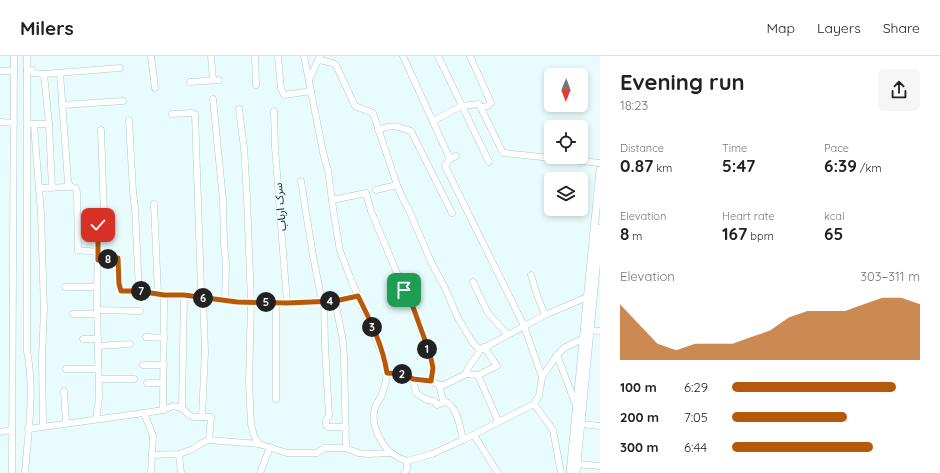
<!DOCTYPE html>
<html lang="en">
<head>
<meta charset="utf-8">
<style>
	:root { --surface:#fff; --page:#f6f6f6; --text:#202124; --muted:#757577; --line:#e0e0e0; --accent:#b7590b }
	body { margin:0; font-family:Quicksand,"Noto Sans Arabic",sans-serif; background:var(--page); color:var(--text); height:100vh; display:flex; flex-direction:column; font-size:15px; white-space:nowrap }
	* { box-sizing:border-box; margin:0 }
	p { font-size:13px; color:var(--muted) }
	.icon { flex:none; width:22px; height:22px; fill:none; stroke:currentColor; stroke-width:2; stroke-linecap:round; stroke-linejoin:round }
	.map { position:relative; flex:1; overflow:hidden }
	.details { display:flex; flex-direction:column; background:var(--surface); width:340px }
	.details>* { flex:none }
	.needle { width:26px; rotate:181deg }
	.fabs { position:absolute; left:544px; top:12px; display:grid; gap:8px }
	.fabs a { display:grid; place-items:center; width:44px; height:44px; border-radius:6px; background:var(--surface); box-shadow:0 2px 6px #0003; font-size:20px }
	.pin { position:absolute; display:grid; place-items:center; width:34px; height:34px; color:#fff; margin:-17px; border-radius:8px; box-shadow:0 2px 6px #0006 }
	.km { position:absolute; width:20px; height:20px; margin:-10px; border-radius:50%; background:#222; color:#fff; font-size:11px; line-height:20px; text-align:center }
	.round { display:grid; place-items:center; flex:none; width:42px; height:42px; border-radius:6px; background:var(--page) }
	.summary { display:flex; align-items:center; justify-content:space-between; height:68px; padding:0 20px }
	h1 { font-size:22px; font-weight:700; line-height:30px }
	.figures { display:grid; grid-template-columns:repeat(3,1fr); gap:6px; height:68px; padding:4px 20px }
	.figures div { display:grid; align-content:center }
	.figures b { font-size:17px; font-weight:700 }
	.figures small { font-size:11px; font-weight:400 }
	.figures p { font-size:11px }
	.chart { height:112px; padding:8px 20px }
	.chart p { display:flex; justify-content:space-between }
	.chart svg { width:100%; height:72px; margin-top:4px; fill:var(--accent); opacity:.7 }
	ul { padding:0 20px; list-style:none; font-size:13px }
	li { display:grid; grid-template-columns:64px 48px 1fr; align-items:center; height:30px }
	li i { height:10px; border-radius:5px; background:var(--accent) }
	header { display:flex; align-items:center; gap:24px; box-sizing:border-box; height:56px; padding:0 20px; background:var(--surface); border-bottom:1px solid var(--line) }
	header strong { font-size:19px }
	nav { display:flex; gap:22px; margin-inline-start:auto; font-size:14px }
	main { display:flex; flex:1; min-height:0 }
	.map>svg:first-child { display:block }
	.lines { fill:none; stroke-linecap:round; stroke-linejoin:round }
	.minor-casing { stroke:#aacacc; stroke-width:7 }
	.major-casing { stroke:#aacacc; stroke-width:8 }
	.minor { stroke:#fff; stroke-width:6 }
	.major { stroke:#fff; stroke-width:7 }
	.route-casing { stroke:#fff; stroke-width:8 }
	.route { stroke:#b7590b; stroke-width:5 }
	.labels { text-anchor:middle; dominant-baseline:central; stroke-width:3; stroke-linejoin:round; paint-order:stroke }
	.street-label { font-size:11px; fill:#131f20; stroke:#e9fcfd }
</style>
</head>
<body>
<header>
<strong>Milers</strong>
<nav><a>Map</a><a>Layers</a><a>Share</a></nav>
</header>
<main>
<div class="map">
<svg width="600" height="417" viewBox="0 0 600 417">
	<rect width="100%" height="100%" fill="#e9fcfd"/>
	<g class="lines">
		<g class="minor-casing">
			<g id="minor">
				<path d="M151 0 155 32"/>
				<path d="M211 0 213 24"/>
				<path d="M255 0 256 29"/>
				<path d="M278 0 281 33 284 39 311 35"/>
				<path d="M304 0 323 96 328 115 334 159 340 195 350 221 385 305C388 318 386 328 381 341 379 344 376 348 375 352 370 366 380 387 390 396 395 400 401 403 407 405V413L404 417"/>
				<path d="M403 0 450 103"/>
				<path d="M438 0 489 106"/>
				<path d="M470 0 491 47 488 50 482 51"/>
				<path d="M319 4 333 7 336 9 355 50 373 57 397 129 403 143 409 154 432 208 444 230 458 262 473 287 480 294"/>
				<path d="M0 15H14"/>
				<path d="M27 15 32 14 33 17 44 18 120 12"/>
				<path d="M60 17 68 126 71 131 76 132 77 137 78 194 98 196"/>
				<path d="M44 18 49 68 52 132"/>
				<path d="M309 24 320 0"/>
				<path d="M190 26 219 24"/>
				<path d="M213 43 223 144 224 188 226 208 225 244"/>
				<path d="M62 49 123 45"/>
				<path d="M239 53 244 92 247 142 251 246 249 326 251 368 254 380 259 388"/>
				<path d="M274 55 275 91 287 247"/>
				<path d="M172 58 192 57 195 58 201 233 203 241 205 296 202 361"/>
				<path d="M129 64 133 136 135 152 139 235"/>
				<path d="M433 65 461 50 479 48 503 97 600 107"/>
				<path d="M0 66 14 67"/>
				<path d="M31 68H49"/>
				<path d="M34 69 41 158 44 253 42 303 43 370"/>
				<path d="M378 74C393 68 396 70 411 75L452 157"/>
				<path d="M456 100 450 103 445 110 524 270 542 321"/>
				<path d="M301 125 313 200 322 245"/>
				<path d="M39 132 71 131"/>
				<path d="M376 134 397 129"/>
				<path d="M332 144 366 137 371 155 404 234 413 251 429 298 433 312 431 325"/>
				<path d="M154 148 158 238"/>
				<path d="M98 204 118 202 119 228 121 235H139L164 239H184L237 246 287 247 335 245 358 240"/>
				<path d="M531 219 537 239 545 259"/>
				<path d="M473 226 488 257 507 278"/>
				<path d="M65 231H97"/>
				<path d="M324 245 325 290 329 360 326 364V369L328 371H346"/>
				<path d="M335 245 343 285 344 301 346 392"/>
				<path d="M276 247V343"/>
				<path d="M97 254 140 255"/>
				<path d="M73 258H97"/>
				<path d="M590 274 600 275"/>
				<path d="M146 281 164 282"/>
				<path d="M83 283H98"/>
				<path d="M98 290 130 288"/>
				<path d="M557 299 577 352"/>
				<path d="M143 309H164"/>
				<path d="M66 313H98"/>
				<path d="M387 317 404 318 413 323 431 325 439 329H444L466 318C468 307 477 303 480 294L545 259 587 241"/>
				<path d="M466 318 478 319 498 365"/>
				<path d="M478 319 497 310 484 291"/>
				<path d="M99 323H134"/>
				<path d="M413 323 416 337 427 344 434 345 437 349 446 346"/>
				<path d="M147 327H163"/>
				<path d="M439 329 443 344C458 350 460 371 463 384"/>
				<path d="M64 335 66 367"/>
				<path d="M534 348 553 374 561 417"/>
				<path d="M182 352 184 239"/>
				<path d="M163 354 164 239"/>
				<path d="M144 357 153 380 151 417"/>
				<path d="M96 363 99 342 97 245 98 169V164L104 162V159L101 74"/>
				<path d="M581 368 600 370"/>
				<path d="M28 373 144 357 163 354 173 350 182 352 189 359 194 361H211L209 384"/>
				<path d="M0 376 12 374"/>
				<path d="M474 379 498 417"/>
				<path d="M179 398 181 417"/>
				<path d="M152 399 179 398 193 393 200 388 209 384 259 388 287 397H317L324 392H346L358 397 368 398 391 397"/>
				<path d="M407 405 432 398 463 384 534 348 539 340 542 321 557 299 564 292 584 282"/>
				<path d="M577 408 600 410"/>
				<path d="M12 417 14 0"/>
				<path d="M25 417C28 376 35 336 27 295V0"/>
				<path d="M260 417 270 391"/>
			</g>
		</g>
		<g class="major-casing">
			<g id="major">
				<path d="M570 417 600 114"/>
				<path d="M576 417 600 172"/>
			</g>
		</g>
		<use href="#minor" class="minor"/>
		<use href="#major" class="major"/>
	</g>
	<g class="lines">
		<g class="route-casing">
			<path id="route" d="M98 169V204L118 202 119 228 121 235H138L164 239H184L237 246 287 247 335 245 358 240C370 264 383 290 387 317L404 318 413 323 431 325 433 312 430 298 413 251 404 234"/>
		</g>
		<use href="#route" class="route"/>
	</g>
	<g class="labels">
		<g class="street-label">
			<text transform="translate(280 151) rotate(-95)">سرک ارباب</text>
		</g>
	</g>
</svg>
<div class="fabs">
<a><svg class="needle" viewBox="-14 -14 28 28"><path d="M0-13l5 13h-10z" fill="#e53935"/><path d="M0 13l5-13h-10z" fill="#757577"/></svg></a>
<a><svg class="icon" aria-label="locate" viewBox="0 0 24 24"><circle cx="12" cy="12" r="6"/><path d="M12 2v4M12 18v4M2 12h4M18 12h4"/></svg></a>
<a><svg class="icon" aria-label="layers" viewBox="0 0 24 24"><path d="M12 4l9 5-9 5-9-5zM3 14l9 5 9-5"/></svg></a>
</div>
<div class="pin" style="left:404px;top:234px;background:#1e9e55"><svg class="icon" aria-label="arrive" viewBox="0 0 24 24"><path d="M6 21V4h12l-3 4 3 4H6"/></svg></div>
<div class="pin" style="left:98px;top:169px;background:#d93025"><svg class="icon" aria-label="check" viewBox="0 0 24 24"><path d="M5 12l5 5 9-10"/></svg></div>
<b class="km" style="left:427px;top:293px">1</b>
<b class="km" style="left:402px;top:318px">2</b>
<b class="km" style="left:372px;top:271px">3</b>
<b class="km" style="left:330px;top:245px">4</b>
<b class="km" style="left:266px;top:246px">5</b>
<b class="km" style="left:203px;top:242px">6</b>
<b class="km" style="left:141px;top:235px">7</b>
<b class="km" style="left:108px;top:203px">8</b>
</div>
<section class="details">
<div class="summary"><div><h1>Evening run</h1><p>18:23</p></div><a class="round"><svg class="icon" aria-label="share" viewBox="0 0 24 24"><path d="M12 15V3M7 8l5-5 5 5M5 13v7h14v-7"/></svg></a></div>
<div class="figures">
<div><p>Distance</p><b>0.87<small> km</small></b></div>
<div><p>Time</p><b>5:47</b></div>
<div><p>Pace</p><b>6:39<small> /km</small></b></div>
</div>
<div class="figures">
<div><p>Elevation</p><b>8<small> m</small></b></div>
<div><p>Heart rate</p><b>167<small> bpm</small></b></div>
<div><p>kcal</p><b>65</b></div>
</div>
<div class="chart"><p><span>Elevation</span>303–311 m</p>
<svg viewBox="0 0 160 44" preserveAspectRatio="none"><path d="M0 44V10L10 22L20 34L30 38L40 34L50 34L60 34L70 30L80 26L90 18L100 14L110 14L120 14L130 10L140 6L150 6L160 10V44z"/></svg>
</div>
<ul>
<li><b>100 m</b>6:29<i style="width:87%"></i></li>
<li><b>200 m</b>7:05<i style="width:61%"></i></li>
<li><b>300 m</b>6:44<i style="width:75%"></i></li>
</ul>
</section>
</main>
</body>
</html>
